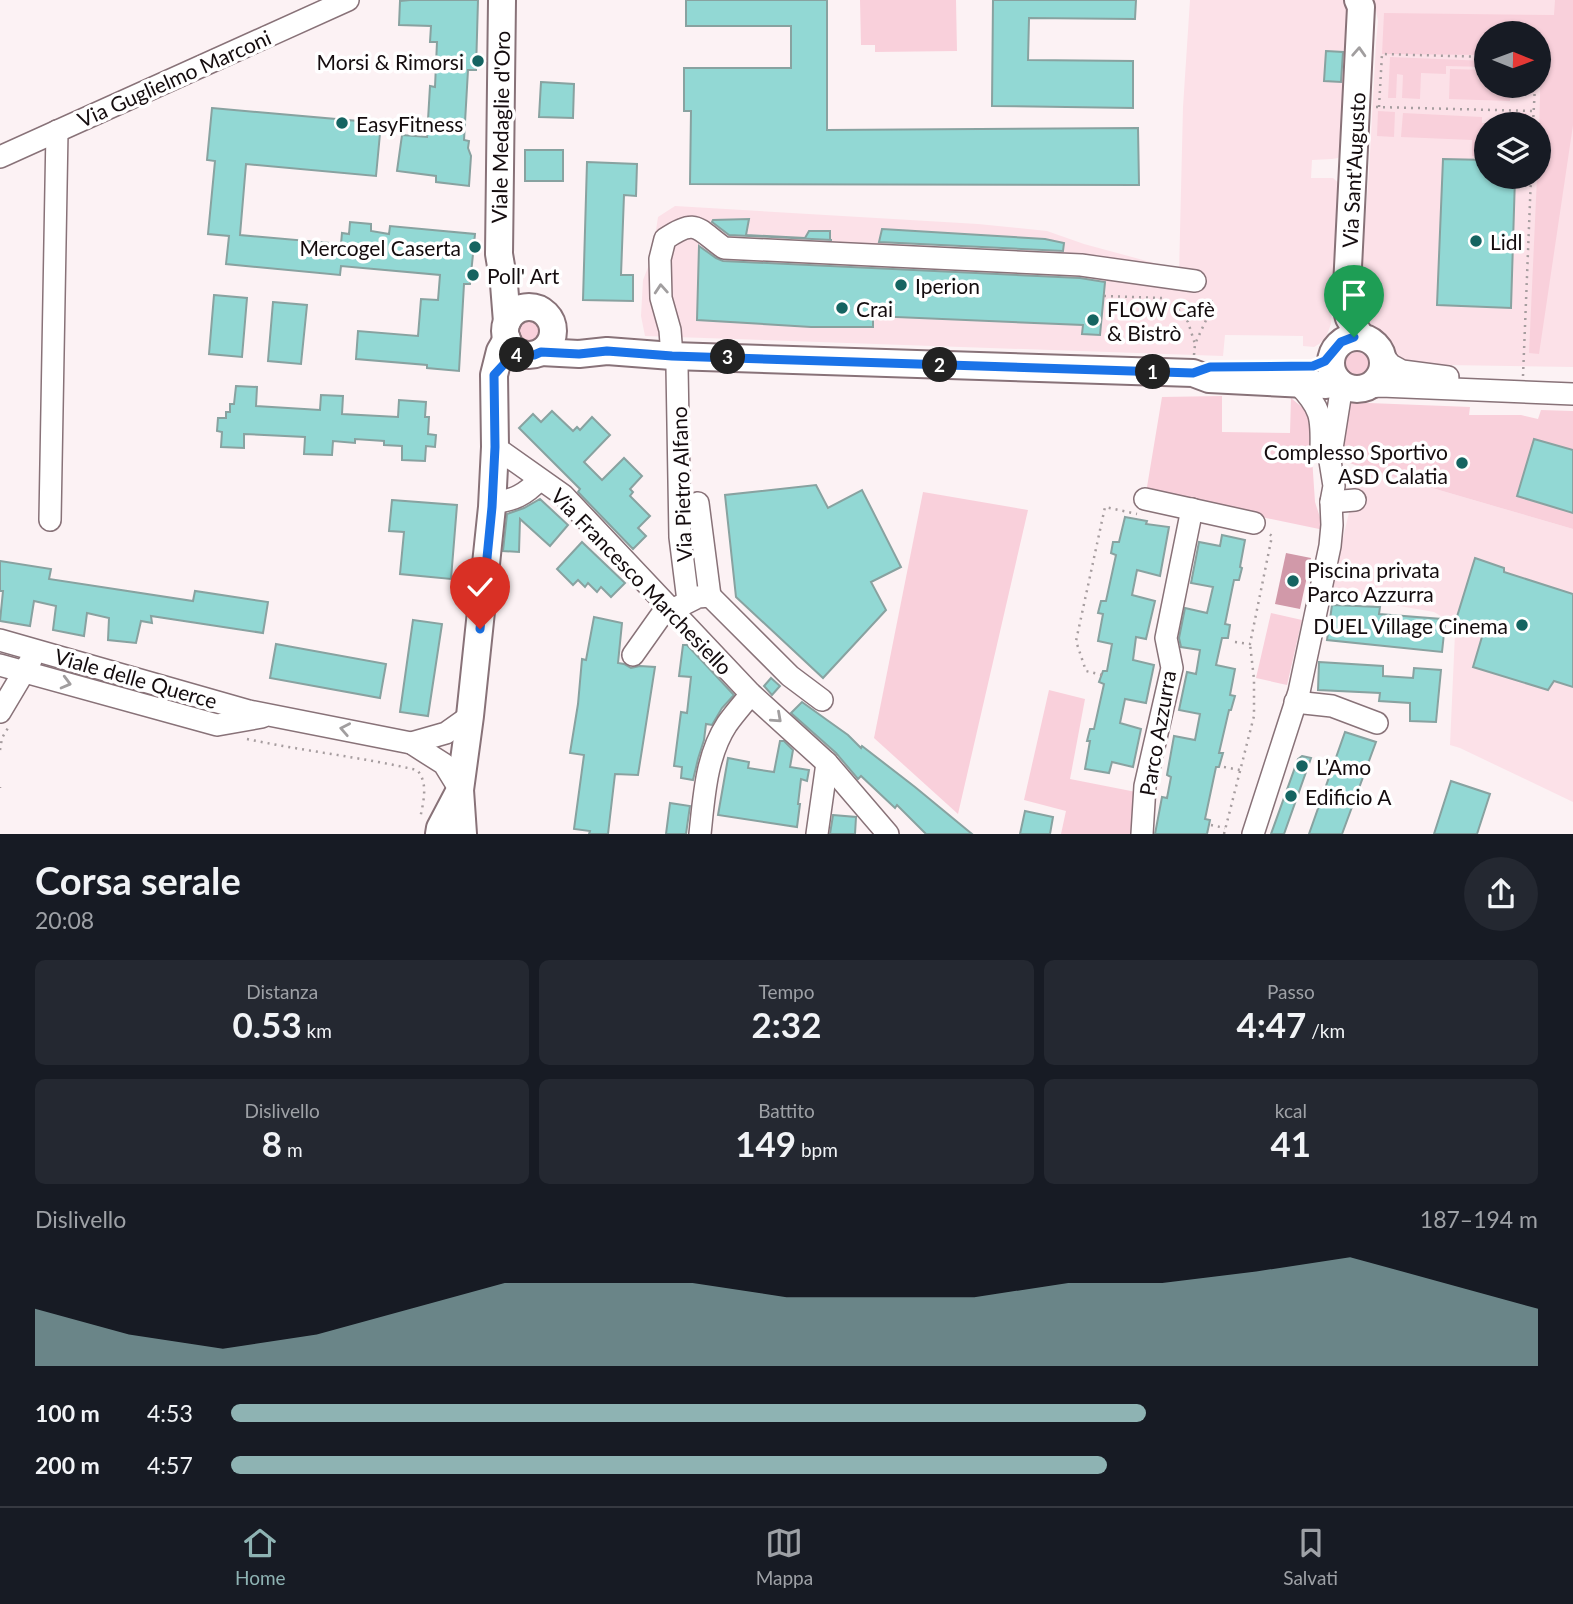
<!DOCTYPE html>
<html lang="it">
<head>
<meta charset="utf-8">
<style>
	:root { --surface:#171b24; --page:#242831; --text:#f1f3f6; --muted:#9ea1a6; --line:#363941; --accent:#8eb3b3 }
	body { margin:0; font-family:Lato,sans-serif; background:var(--page); color:var(--text); height:100vh; display:flex; flex-direction:column; font-size:26px; white-space:nowrap }
	* { box-sizing:border-box; margin:0 }
	p { font-size:23px; color:var(--muted) }
	.icon { flex:none; width:38px; height:38px; fill:none; stroke:currentColor; stroke-width:2; stroke-linecap:round; stroke-linejoin:round }
	.map { position:relative; height:834px; overflow:hidden }
	.side { display:flex; flex-direction:column; background:var(--surface); flex:1 }
	.side>* { flex:none }
	.needle { width:46px; rotate:91deg }
	.controls { position:absolute; left:1474px; top:21px; display:grid; gap:14px }
	.controls a { display:grid; place-items:center; width:77px; height:77px; border-radius:50%; background:var(--surface); box-shadow:0 2px 5px #0004; font-size:35px }
	.pin { position:absolute; display:grid; place-items:center; width:60px; height:60px; color:#fff; margin:-72px -30px; border-radius:50% 50% 50% 0; rotate:-45deg; box-shadow:0 0 7px #0007 }
	.pin .icon { rotate:45deg }
	.km { position:absolute; width:35px; height:35px; margin:-18px; border-radius:50%; background:#222; color:#fff; font-size:19px; line-height:35px; text-align:center }
	.round { display:grid; place-items:center; flex:none; width:74px; height:74px; border-radius:37px; background:var(--page) }
	.overview { display:flex; align-items:center; justify-content:space-between; height:119px; padding:0 35px }
	h1 { font-size:38px; font-weight:700; line-height:52px }
	.metrics { display:grid; grid-template-columns:repeat(3,1fr); gap:10px; height:119px; padding:7px 35px }
	.metrics div { display:grid; align-content:center; border-radius:10px; background:var(--page); text-align:center }
	.metrics b { font-size:35px; font-weight:700 }
	.metrics small { font-size:19px; font-weight:400 }
	.metrics p { font-size:19px }
	.chart { height:196px; padding:14px 35px }
	.chart p { display:flex; justify-content:space-between }
	.chart svg { width:100%; height:126px; margin-top:7px; fill:var(--accent); opacity:.7 }
	ul { padding:0 35px; list-style:none; font-size:23px }
	li { display:grid; grid-template-columns:112px 84px 1fr; align-items:center; height:52px }
	li i { height:18px; border-radius:9px; background:var(--accent) }
	.tab-bar { display:flex; justify-content:space-around; align-items:center; height:98px; border-top:2px solid var(--line); background:var(--surface); font-size:19px; color:var(--muted) }
	.tab-bar a { display:grid; justify-items:center; gap:4px }
	.tab-bar .selected { color:var(--accent) }
	.map>svg:first-child { display:block }
	.built { fill:#fce1e8; fill-rule:evenodd }
	.green { fill:#f9d0db }
	.water { fill:#d199a9 }
	.building { fill:#92d8d4; stroke:#88a2a0; stroke-width:2 }
	.lines { fill:none; stroke-linecap:round; stroke-linejoin:round }
	.minor-casing { stroke:#887278; stroke-width:24 }
	.major-casing { stroke:#887278; stroke-width:30 }
	.path { stroke:#a69d9f; stroke-width:2.5; stroke-dasharray:2 5; stroke-linecap:butt }
	.minor { stroke:#fff; stroke-width:21 }
	.major { stroke:#fff; stroke-width:26 }
	.oneway { stroke:#a19e9f }
	.route-casing { stroke:#fff; stroke-width:14 }
	.route { stroke:#1a73e8; stroke-width:9 }
	.poi-dot { fill:#156461; stroke:#fff; stroke-width:2.5 }
	.labels { text-anchor:middle; dominant-baseline:central; stroke-width:7; stroke-linejoin:round; paint-order:stroke }
	.poi-label { font-size:21px; fill:#140c0e; stroke:#fff; text-anchor:start }
	.street-label { font-size:21px; fill:#140c0e; stroke:#fff }
</style>
</head>
<body>
<div class="map">
<svg width="1573" height="834" viewBox="0 0 1573 834">
	<rect width="100%" height="100%" fill="#fcf2f4"/>
	<g class="built">
		<path d="M1190 0H1347L1352 9 1342 152 1338 158 1332 159 1312 160 1311 178H1333L1341 185 1331 324 1326 337 1319 344 1314 347 1303 346V336L1225 335 1223 356 645 336 641 316 643 280 652 257 658 217 675 206 978 224 1047 231 1084 244 1154 263 1179 274 1183 107Z"/>
		<path d="M1374 0H1573V367L1446 365 1403 363 1391 352 1382 337 1364 326 1358 316 1369 172 1376 43 1378 21ZM1486 33H1538V86H1486ZM1486 124H1538V177H1486Z"/>
		<path d="M1360 467 1573 529V802L1460 748 1450 745 1455 633 1449 621 1434 612 1388 604 1329 596Z"/>
	</g>
	<g class="green">
		<path d="M860 0H956L957 51 875 52V45H861Z"/>
		<path d="M1555 0H1573V125L1539 354 1529 353 1537 177H1538L1541 55H1538V33H1486V55L1382 54 1384 13 1554 15Z"/>
		<path d="M1390 57 1486 61V67L1446 66V74L1421 73 1420 99 1402 98 1403 75 1397 74 1396 98H1388Z"/>
		<path d="M1450 69 1486 70V86H1510V101L1449 99Z"/>
		<path d="M1378 111 1395 112 1394 137 1377 136Z"/>
		<path d="M1403 113 1482 117V123L1499 124H1486V157L1472 156V140L1401 137Z"/>
		<path d="M1507 113H1526L1525 124H1507Z"/>
		<circle cx="529" cy="330" r="12"/>
		<circle cx="1357" cy="364" r="12"/>
		<path d="M1222 396V432L1290 433 1291 398 1309 413 1315 502 1324 530 1146 493 1162 397Z"/>
		<path d="M1344 402 1470 407 1469 415H1521L1538 419 1541 410 1573 411V529L1360 467 1335 457Z"/>
		<path d="M923 492 1028 510 958 814 874 738Z"/>
		<path d="M1271 613 1302 620 1287 685 1256 678Z"/>
		<path d="M1049 690 1085 699 1070 779 1136 792 1138 794 1131 834H1061L1066 811 1024 800Z"/>
	</g>
	<path class="water" d="M1286 553 1311 558 1300 609 1275 604Z"/>
	<g class="building">
		<path d="M410 0H478L476 70H468L464 140 469 141 468 148 471 156 469 186 436 182V176L397 171 402 135 427 137 430 86 435 87 437 42H430L431 26 399 25 400 1Z"/>
		<path d="M686 0H827V130L1138 128 1139 185 690 184 691 111H684V68H791V26H686Z"/>
		<path d="M993 0H1136L1135 19 1029 18 1028 60 1133 61V108L992 106Z"/>
		<path d="M1326 51 1343 52 1341 82 1324 81Z"/>
		<path d="M541 82 574 84 573 118 539 117Z"/>
		<path d="M212 108 381 123 376 176 246 164 240 235 341 244 342 233 349 234 350 222 371 224V231L389 234 390 226 475 234 470 284H464L459 371 427 368V365L356 359 358 331 418 336 421 299 438 300 440 275 341 266 340 275 226 264 229 236 208 234 215 161 207 160Z"/>
		<rect x="525" y="150" width="38" height="31"/>
		<path d="M1443 159 1486 160V177H1515L1511 308 1437 305Z"/>
		<path d="M587 162 637 164 636 196 624 195 621 275H633V301L583 300Z"/>
		<path d="M749 219 746 235 805 238 809 231H830V240H832L729 235 712 222 713 220Z"/>
		<path d="M882 229 1045 239 1064 243 1063 251 879 242Z"/>
		<path d="M699 246 716 258 723 261 1080 278 1105 282 1100 335 1082 334 1083 325 873 316V327H811L697 320Z"/>
		<path d="M214 295 247 298 242 357 209 354Z"/>
		<path d="M273 302 307 305 301 364 268 361Z"/>
		<path d="M236 386 257 387 256 406 320 410 321 395 343 396 342 414 398 417 399 400 426 402 425 417H429L428 434 436 435 435 447 426 446 425 461 402 460V446L384 445V441L355 439V443L333 441 332 455 304 454 305 437 244 434V448L221 447 222 432 217 431 218 418H226V412H230V404H234Z"/>
		<path d="M552 411 573 431 577 427 580 430 592 417 610 435 584 462 602 480 624 458 642 476 630 489 633 492 630 496 650 516 638 528 646 536 633 549 578 492 580 489 519 428 533 414 541 422Z"/>
		<path d="M1534 439 1573 450V513L1517 496Z"/>
		<path d="M816 485 828 508 862 490 901 567 871 582 886 610 823 678 736 597 725 495Z"/>
		<path d="M540 499 568 525 550 546 520 519 519 552 503 551 507 514 524 508Z"/>
		<path d="M392 500 457 505 451 579 400 574 404 532 389 531Z"/>
		<path d="M1125 517 1147 521 1146 524 1169 527 1160 576 1137 570 1132 595 1155 601 1146 639 1136 637 1133 660 1154 665 1146 703 1125 699 1120 723 1141 729 1133 767 1112 762 1109 773 1085 769 1090 741H1087L1090 729H1094L1104 684 1099 682 1103 671H1107L1112 644 1098 641 1103 614 1098 613 1101 601H1106L1116 555 1111 553 1113 542H1119Z"/>
		<path d="M1222 535 1245 540 1240 567 1242 568 1239 580H1234L1225 624 1230 625 1228 638H1222L1216 665 1235 669 1230 695 1235 696 1231 710H1229L1219 753H1223L1219 767H1216L1205 819 1210 820 1207 834H1155L1162 797 1167 798 1171 777 1167 775 1174 736 1195 740 1200 714 1179 710 1187 672 1196 674 1200 650 1181 647 1179 638 1185 608 1207 613 1213 587 1191 583 1199 542 1220 546Z"/>
		<path d="M582 542 625 583 611 597 601 587 597 592 588 583 585 587 578 580 573 585 557 569Z"/>
		<path d="M1475 558 1504 568V572L1573 594V687L1554 681 1548 690 1473 667 1484 630 1456 620Z"/>
		<path d="M0 561 51 569 49 579 193 601 195 591 268 602 263 633 151 616 152 623 141 621 136 643 108 640 109 618 87 613 84 636 53 630 56 606 34 601 30 626 0 621 3 591H0Z"/>
		<path d="M1332 605 1380 607 1379 614 1442 619 1445 624 1442 652 1327 640Z"/>
		<path d="M594 617 622 623 618 663 624 664 631 668 640 666 655 667 638 775 615 774 608 834H589L590 831 574 829 584 755 570 753 578 704 582 659 586 660Z"/>
		<path d="M413 620 442 624 428 716 400 712Z"/>
		<path d="M276 644 386 664 380 698 270 678Z"/>
		<path d="M683 645H687L734 695 722 708 712 725 706 724 704 740 698 759 693 780 681 778 682 767 674 766 681 712 687 713 691 677 679 676Z"/>
		<path d="M1319 662 1383 666V676L1413 678 1414 668 1441 670 1436 722 1410 721V703L1379 701 1380 693 1318 690Z"/>
		<path d="M771 678 780 686 772 695 764 686Z"/>
		<path d="M802 702 827 720 848 735 861 748 862 746 915 787 972 834H926L897 805 895 808 861 776 858 779 836 753 791 713Z"/>
		<path d="M1345 732 1376 742 1342 834H1309Z"/>
		<path d="M780 741H784L793 750 790 767 809 770 807 781 801 779 798 804H800L797 827 718 815 728 758 749 762 748 768 774 772Z"/>
		<path d="M1302 756 1311 758 1284 834H1271L1298 759Z"/>
		<path d="M1451 781 1490 794 1477 834H1434Z"/>
		<path d="M670 803 690 806 686 834H666Z"/>
		<path d="M1025 811 1053 817 1050 834H1020Z"/>
		<path d="M833 815 856 817 855 834H830Z"/>
	</g>
	<g class="lines">
		<g class="minor-casing">
			<g id="minor">
				<path d="M0 157 348 0"/>
				<path d="M1382 355 1391 365 1402 371 1448 377"/>
				<path d="M672 356 670 330 661 298 660 259 665 239C697 217 697 229 724 248L1081 265 1195 281"/>
				<path d="M677 367 680 537 688 601"/>
				<path d="M1298 384C1321 408 1322 417 1321 449"/>
				<path d="M1368 387 1381 386 1573 394"/>
				<path d="M495 447 563 495 751 694 827 763 888 834"/>
				<path d="M1145 499 1254 523"/>
				<path d="M1331 502 1355 500"/>
				<path d="M493 503C514 500 525 495 539 480"/>
				<path d="M698 503 710 596"/>
				<path d="M50 520 57 131"/>
				<path d="M676 608 698 597 710 596 790 676 822 700"/>
				<path d="M0 640 249 711 411 743 444 764 460 790"/>
				<path d="M633 655 667 607"/>
				<path d="M0 665 217 725 262 717"/>
				<path d="M1295 702 1332 706 1377 723"/>
				<path d="M0 712 31 660"/>
				<path d="M411 743 446 733 470 716"/>
				<path d="M700 834C704 797 706 756 727 724 734 714 743 704 751 694"/>
				<path d="M817 834 827 763"/>
				<path d="M1142 834 1145 786 1172 668 1166 638 1192 509"/>
				<path d="M1253 834 1299 692 1330 546 1332 525 1331 502 1334 486 1330 461 1342 385"/>
			</g>
		</g>
		<g class="major-casing">
			<g id="major">
				<path d="M502 0 499 254 504 284 507 322"/>
				<path d="M1358 0 1361 7 1346 307 1349 318 1361 337"/>
				<circle cx="529" cy="331" r="24"/>
				<circle cx="1357" cy="363" r="26"/>
				<path d="M541 352 579 354 607 351 672 356 1193 373 1209 379 1326 385 1340 383"/>
				<path d="M439 834 440 828 460 790"/>
				<path d="M463 834 460 790 470 716 492 507 495 447 494 375 500 351 507 339"/>
			</g>
		</g>
		<g class="path">
			<path d="M1376 107 1534 111"/>
			<path d="M1379 107 1382 54 1486 57"/>
			<path d="M1533 124 1535 86"/>
			<path d="M1104 296 1162 298 1207 318"/>
			<path d="M1174 304 1188 322 1195 344"/>
			<path d="M1194 355 1195 344 1207 318 1212 299"/>
			<path d="M1523 376 1531 177"/>
			<path d="M1235 642 1250 644 1272 536 1268 533"/>
			<path d="M1102 675 1086 671 1076 641 1105 507 1137 514"/>
			<path d="M247 739C303 751 361 757 417 770 429 783 423 803 420 819"/>
			<path d="M0 750 2 738 8 728"/>
			<path d="M1224 767 1240 770"/>
			<path d="M0 787V788"/>
			<path d="M1211 825 1225 828"/>
			<path d="M1224 834 1254 716V679L1250 644"/>
		</g>
		<use href="#minor" class="minor"/>
		<use href="#major" class="major"/>
	</g>
	<defs><path id="oneway-chevron" d="M-2-3.5L2.5 0L-2 3.5" fill="none" stroke-width="1.6" stroke-linecap="round" stroke-linejoin="round" transform="scale(1.75)"/></defs>
	<g class="oneway">
		<use href="#oneway-chevron" transform="translate(1359 52) rotate(-87)"/>
		<use href="#oneway-chevron" transform="translate(661 289) rotate(-94)"/>
		<use href="#oneway-chevron" transform="translate(66 683) rotate(15)"/>
		<use href="#oneway-chevron" transform="translate(777 718) rotate(42)"/>
		<use href="#oneway-chevron" transform="translate(345 729) rotate(-169)"/>
	</g>
	<g class="lines">
		<g class="route-casing">
			<path id="route" d="M480 629 492 507 495 447 494 375 506 362 519 353 526 355H534L541 352 579 354 607 351 672 356 1193 373 1210 367 1313 366 1325 361 1341 342 1354 337"/>
		</g>
		<use href="#route" class="route"/>
	</g>
	<g class="poi-dot">
		<circle cx="478" cy="61" r="7"/>
		<circle cx="342" cy="123" r="7"/>
		<circle cx="1476" cy="241" r="7"/>
		<circle cx="475" cy="247" r="7"/>
		<circle cx="473" cy="275" r="7"/>
		<circle cx="901" cy="285" r="7"/>
		<circle cx="842" cy="308" r="7"/>
		<circle cx="1093" cy="320" r="7"/>
		<circle cx="1462" cy="463" r="7"/>
		<circle cx="1293" cy="581" r="7"/>
		<circle cx="1522" cy="625" r="7"/>
		<circle cx="1302" cy="766" r="7"/>
		<circle cx="1291" cy="796" r="7"/>
	</g>
	<g class="labels">
		<g class="poi-label">
			<text x="464" y="61" text-anchor="end">Morsi &amp; Rimorsi</text>
			<text x="356" y="123">EasyFitness</text>
			<text x="1490" y="241">Lidl</text>
			<text x="461" y="247" text-anchor="end">Mercogel Caserta</text>
			<text x="487" y="275">Poll' Art</text>
			<text x="915" y="285">Iperion</text>
			<text x="856" y="308">Crai</text>
			<text x="1107" y="308">FLOW Cafè<tspan x="1107" dy="24">&amp; Bistrò</tspan></text>
			<text x="1448" y="451" text-anchor="end">Complesso Sportivo<tspan x="1448" dy="24">ASD Calatia</tspan></text>
			<text x="1307" y="569">Piscina privata<tspan x="1307" dy="24">Parco Azzurra</tspan></text>
			<text x="1508" y="625" text-anchor="end">DUEL Village Cinema</text>
			<text x="1316" y="766">L’Amo</text>
			<text x="1305" y="796">Edificio A</text>
		</g>
		<g class="street-label">
			<text transform="translate(174 78) rotate(-24)">Via Guglielmo Marconi</text>
			<text transform="translate(500 127) rotate(-89)">Viale Medaglie d'Oro</text>
			<text transform="translate(1353 170) rotate(-87)">Via Sant'Augusto</text>
			<text transform="translate(681 484) rotate(-92)">Via Pietro Alfano</text>
			<text transform="translate(642 581) rotate(46)">Via Francesco Marchesiello</text>
			<text transform="translate(136 678) rotate(16)">Viale delle Querce</text>
			<text transform="translate(1157 733) rotate(-80)">Parco Azzurra</text>
		</g>
	</g>
</svg>
<div class="controls">
<a><svg class="needle" viewBox="-14 -14 28 28"><path d="M0-13l5 13h-10z" fill="#e53935"/><path d="M0 13l5-13h-10z" fill="#9ea1a6"/></svg></a>
<a><svg class="icon" aria-label="layers" viewBox="0 0 24 24"><path d="M12 4l9 5-9 5-9-5zM3 14l9 5 9-5"/></svg></a>
</div>
<div class="pin" style="left:1354px;top:337px;background:#1e9e55"><svg class="icon" aria-label="arrive" viewBox="0 0 24 24"><path d="M6 21V4h12l-3 4 3 4H6"/></svg></div>
<div class="pin" style="left:480px;top:629px;background:#d93025"><svg class="icon" aria-label="check" viewBox="0 0 24 24"><path d="M5 12l5 5 9-10"/></svg></div>
<b class="km" style="left:1153px;top:372px">1</b>
<b class="km" style="left:940px;top:365px">2</b>
<b class="km" style="left:728px;top:357px">3</b>
<b class="km" style="left:517px;top:355px">4</b>
</div>
<section class="side">
<div class="overview"><div><h1>Corsa serale</h1><p>20:08</p></div><a class="round"><svg class="icon" aria-label="share" viewBox="0 0 24 24"><path d="M12 15V3M7 8l5-5 5 5M5 13v7h14v-7"/></svg></a></div>
<div class="metrics">
<div><p>Distanza</p><b>0.53<small> km</small></b></div>
<div><p>Tempo</p><b>2:32</b></div>
<div><p>Passo</p><b>4:47<small> /km</small></b></div>
</div>
<div class="metrics">
<div><p>Dislivello</p><b>8<small> m</small></b></div>
<div><p>Battito</p><b>149<small> bpm</small></b></div>
<div><p>kcal</p><b>41</b></div>
</div>
<div class="chart"><p><span>Dislivello</span>187–194 m</p>
<svg viewBox="0 0 160 44" preserveAspectRatio="none"><path d="M0 44V24L10 33L20 38L30 33L40 24L50 15L60 15L70 15L80 20L90 20L100 20L110 15L120 15L130 11L140 6L150 15L160 24V44z"/></svg>
</div>
<ul>
<li><b>100 m</b>4:53<i style="width:70%"></i></li>
<li><b>200 m</b>4:57<i style="width:67%"></i></li>
</ul>
</section>
<nav class="tab-bar">
<a class="selected"><svg class="icon" aria-label="home" viewBox="0 0 24 24"><path d="M3 11l9-7 9 7M6 9v11h12V9"/></svg>Home</a>
<a><svg class="icon" aria-label="map" viewBox="0 0 24 24"><path d="M3 6l6-2 6 2 6-2v14l-6 2-6-2-6 2zM9 4v14M15 6v14"/></svg>Mappa</a>
<a><svg class="icon" aria-label="saved" viewBox="0 0 24 24"><path d="M7 4h10v16l-5-4-5 4z"/></svg>Salvati</a>
</nav>
</body>
</html>
